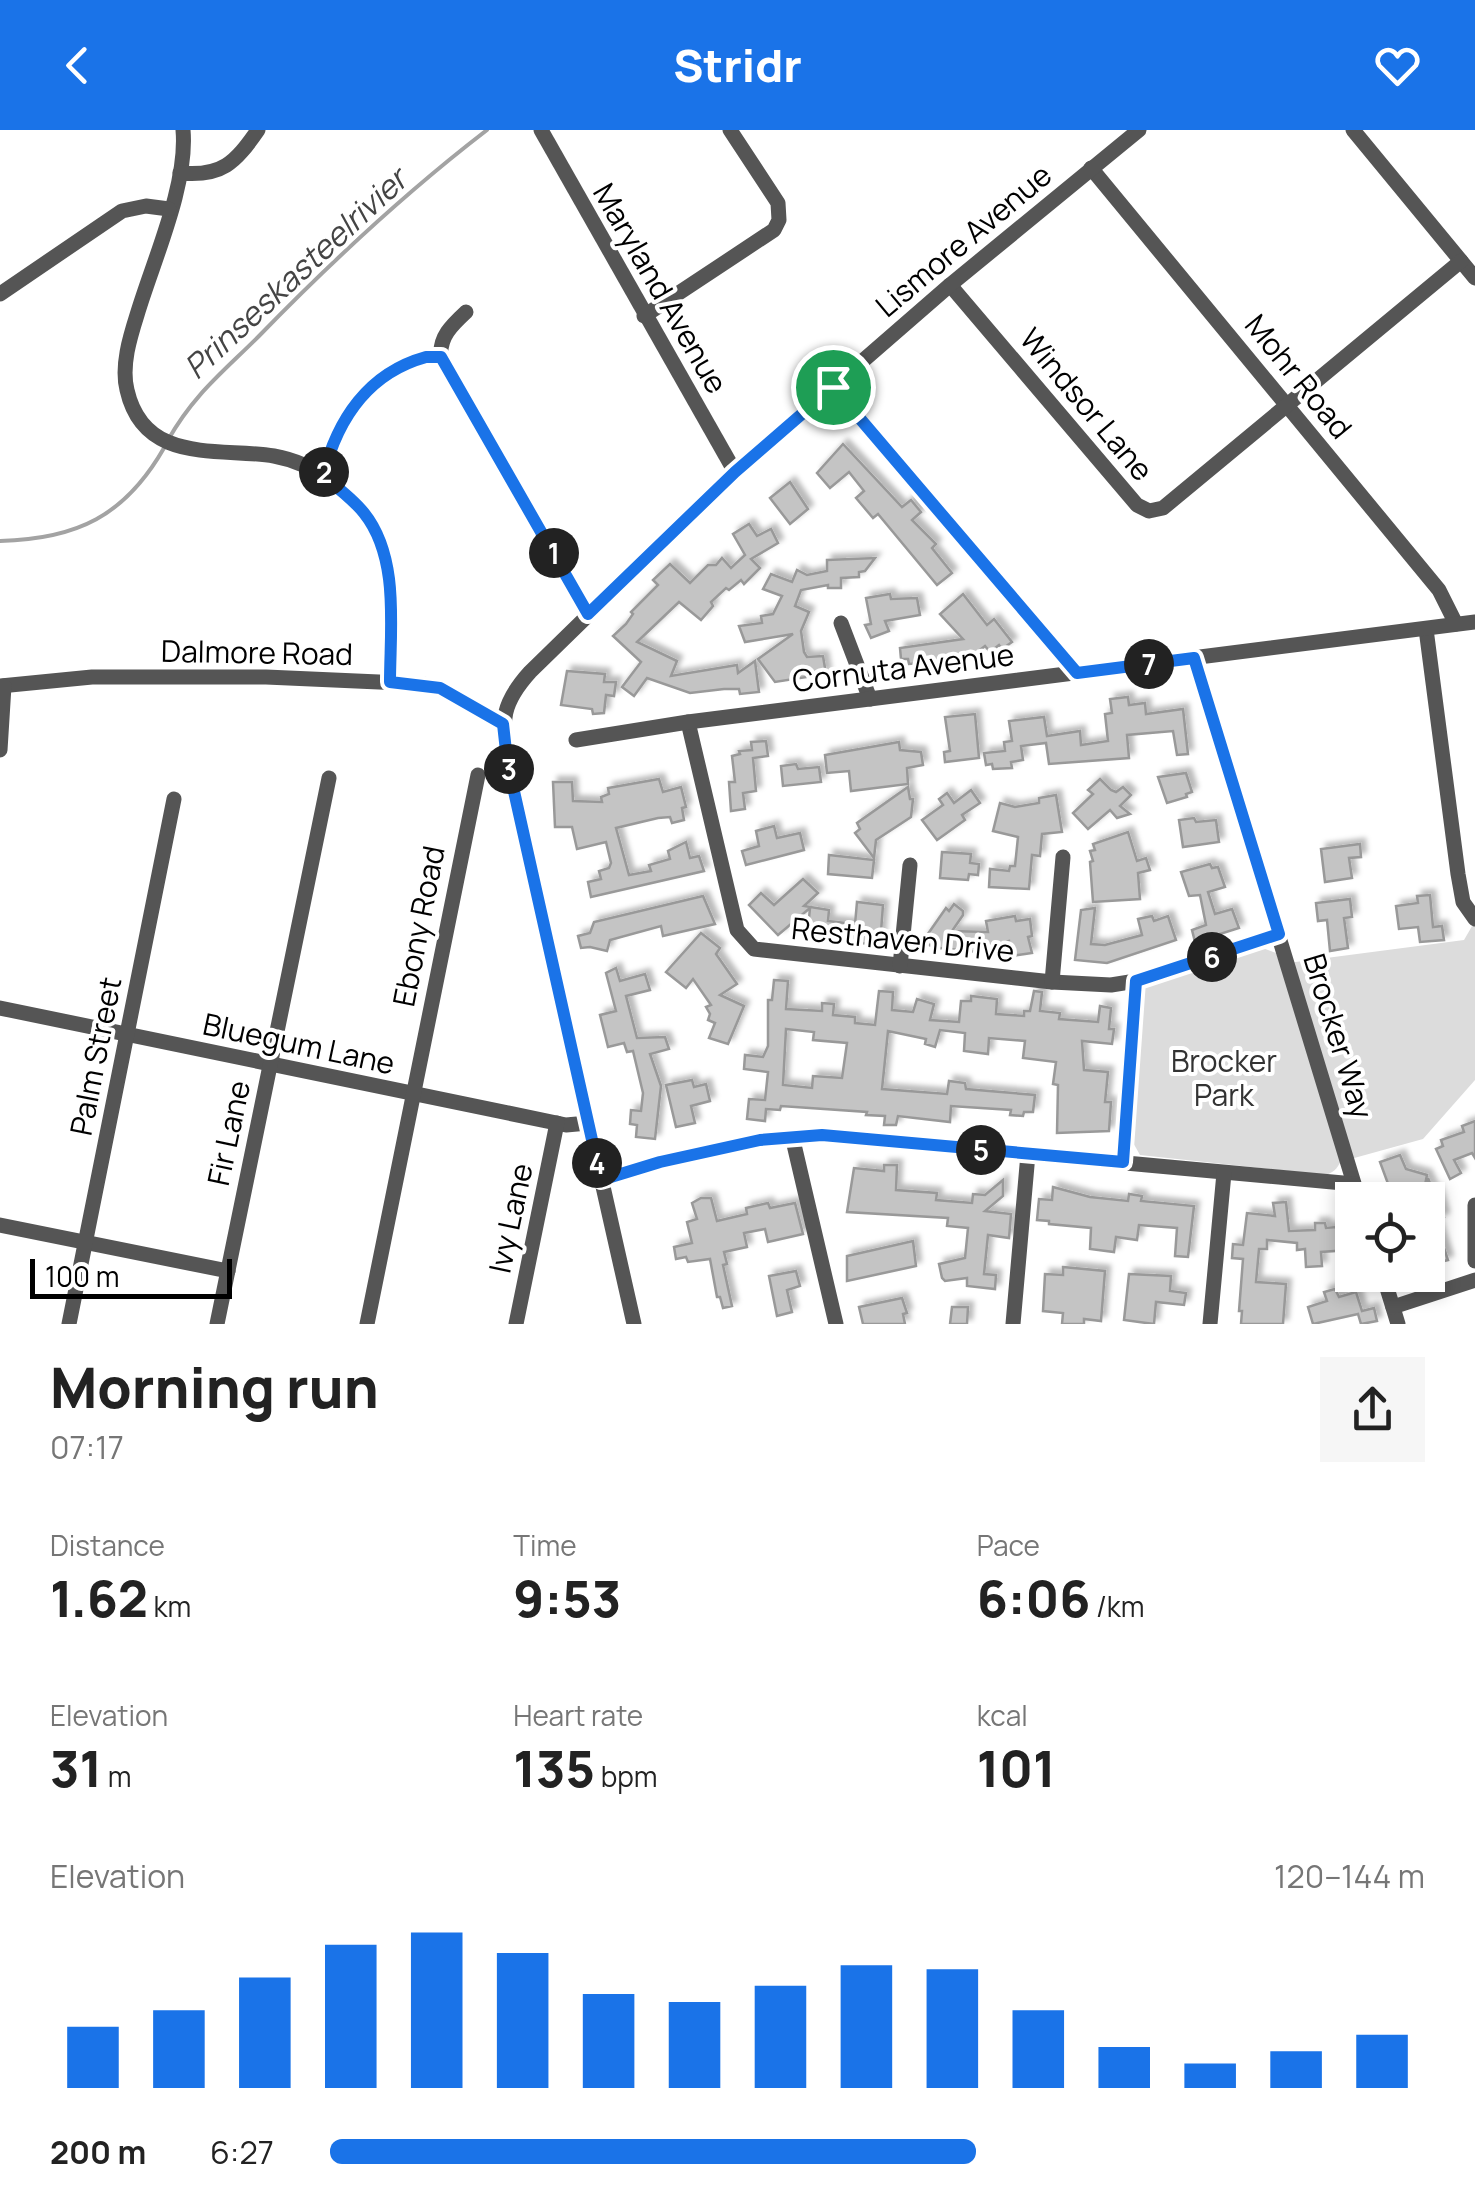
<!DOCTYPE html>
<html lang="en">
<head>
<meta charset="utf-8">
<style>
	:root { --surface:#fff; --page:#f6f6f6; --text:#222; --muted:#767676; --accent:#1a73e8 }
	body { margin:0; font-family:Manrope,sans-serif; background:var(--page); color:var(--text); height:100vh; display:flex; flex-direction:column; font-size:38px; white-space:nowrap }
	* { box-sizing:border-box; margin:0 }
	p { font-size:32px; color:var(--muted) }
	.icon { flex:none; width:55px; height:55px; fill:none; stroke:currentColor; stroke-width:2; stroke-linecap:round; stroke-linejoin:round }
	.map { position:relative; height:1194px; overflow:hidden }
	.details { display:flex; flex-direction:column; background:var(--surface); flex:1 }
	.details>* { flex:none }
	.fabs { position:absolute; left:1335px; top:1052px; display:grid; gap:20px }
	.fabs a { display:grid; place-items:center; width:110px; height:110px; border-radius:0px; background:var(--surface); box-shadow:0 5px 15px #0003; font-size:50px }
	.scale { position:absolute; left:30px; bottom:25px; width:202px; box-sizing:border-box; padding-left:10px; border:5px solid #000; border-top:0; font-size:28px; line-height:35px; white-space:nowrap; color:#000; -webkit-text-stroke:8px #fff; paint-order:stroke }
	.pin { position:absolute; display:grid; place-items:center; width:85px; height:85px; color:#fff; margin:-42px; border:5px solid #fff; border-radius:50%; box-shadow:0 2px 10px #0007 }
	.km { position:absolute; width:50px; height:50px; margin:-25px; border-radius:50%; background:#222; color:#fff; font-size:28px; line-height:50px; text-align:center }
	.round { display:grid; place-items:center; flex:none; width:105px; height:105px; border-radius:0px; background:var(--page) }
	.overview { display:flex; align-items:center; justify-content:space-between; height:170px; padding:0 50px }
	h1 { font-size:55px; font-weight:800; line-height:75px }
	.figures { display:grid; grid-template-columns:repeat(3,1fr); gap:15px; height:170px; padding:10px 50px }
	.figures div { display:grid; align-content:center }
	.figures b { font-size:50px; font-weight:800 }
	.figures small { font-size:28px; font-weight:400 }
	.figures p { font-size:28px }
	.chart { height:280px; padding:20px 50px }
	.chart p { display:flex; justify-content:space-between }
	.chart svg { width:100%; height:180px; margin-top:10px; stroke:var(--accent); stroke-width:6 }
	ul { padding:0 50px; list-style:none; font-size:32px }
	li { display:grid; grid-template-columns:160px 120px 1fr; align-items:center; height:75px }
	li i { height:25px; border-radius:12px; background:var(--accent) }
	header { display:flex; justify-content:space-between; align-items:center; height:130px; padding:0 50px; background:var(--accent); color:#fff; font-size:45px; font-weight:800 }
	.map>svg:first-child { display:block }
	.green { fill:#dcdcdc }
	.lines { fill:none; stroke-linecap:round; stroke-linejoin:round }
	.stream { stroke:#a3a3a3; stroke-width:4 }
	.building { fill:#c4c4c4; stroke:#999; stroke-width:2.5; fill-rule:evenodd; filter:url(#shadow) }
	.street { stroke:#555; stroke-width:15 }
	.route-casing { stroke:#fff; stroke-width:20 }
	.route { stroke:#1a73e8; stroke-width:12 }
	.labels { text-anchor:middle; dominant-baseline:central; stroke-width:8; stroke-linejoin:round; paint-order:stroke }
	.street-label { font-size:30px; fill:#000; stroke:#fff }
	.park-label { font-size:30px; fill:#333; stroke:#fff }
	.water-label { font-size:32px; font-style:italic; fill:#444; stroke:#fff }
</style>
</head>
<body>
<header><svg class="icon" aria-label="back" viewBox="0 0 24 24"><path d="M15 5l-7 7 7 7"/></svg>Stridr<svg class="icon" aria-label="heart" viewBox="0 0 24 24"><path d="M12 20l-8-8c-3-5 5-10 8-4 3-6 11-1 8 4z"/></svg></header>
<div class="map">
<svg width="1475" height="1194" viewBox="0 0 1475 1194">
	<defs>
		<filter id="shadow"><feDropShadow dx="5" dy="-5" stdDeviation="2.5" flood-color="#0004"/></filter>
	</defs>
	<rect width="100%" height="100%" fill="#fff"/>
	<g class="green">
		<path d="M1475 791V950L1423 1009 1347 1030 1288 833 1464 810Z"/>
		<path d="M1260 817 1276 823 1279 831 1341 1031C1337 1039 1333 1043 1325 1045L1140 1025 1131 1009 1144 860 1149 852Z"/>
	</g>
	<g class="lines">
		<g class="stream">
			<path d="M168 310C194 264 223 242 259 206 331 132 405 63 487 0"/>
			<path d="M0 411C77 409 125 386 164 318"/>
		</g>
	</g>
	<g class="building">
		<path d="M843 314 902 377 911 370 921 382 912 390 936 414 932 418 952 443 937 455 878 384 873 388 856 368 864 361 849 342 830 358 817 343Z"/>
		<path d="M790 352 808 379 790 394 770 368Z"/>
		<path d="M749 394 757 406 771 399 778 413 751 429 760 438 744 454 741 450 729 460 726 458 711 472 713 476 701 490 679 472 637 512 677 531 671 546 737 535 738 543 755 531 759 562 740 564 739 559H724L690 563 647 548 634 566 622 557 641 532 613 506 626 494 633 484 631 482 658 455 653 450 670 434 690 453 708 435H716L722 428 731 438 745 425 733 404Z"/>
		<path d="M875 428 865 441 859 442V447L841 448V458H828V455L801 460 795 476 809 482 801 501 804 522 807 527 823 526 826 544 775 552 758 529 793 504 745 512 739 496 762 493 761 486 773 484 782 466 763 459 771 444 792 452 797 440 807 445 827 441V430Z"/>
		<path d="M890 464 891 469 917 468 920 485 885 491 889 501 871 508 865 495 871 494 866 468Z"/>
		<path d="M963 464 987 495 994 489 1012 512 1002 519 999 515 990 522 985 516 967 530 909 534 908 529H901L900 518 963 509 940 484Z"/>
		<path d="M567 541 605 544 604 552H616L614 566 606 565 604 583 593 584 592 579 561 575Z"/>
		<path d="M1128 567 1129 575 1145 573 1146 584 1183 579 1188 624 1177 625 1173 601 1127 605 1129 628 1049 634 1046 613 1021 616 1023 630 1011 632 1012 638 993 639 992 634 986 635 984 623 1005 621 1004 612 1012 611 1009 591 1044 587 1047 606 1080 601 1081 615 1108 611 1105 584 1112 583 1110 569Z"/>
		<path d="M975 584 979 628 945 632 944 622 950 621 945 587Z"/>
		<path d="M766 611 768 626 753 628 756 661 743 663 745 679 731 681 729 652H735L732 626 740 624 739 621 752 620 751 612Z"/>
		<path d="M899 612 900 620 921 622 923 635 907 638 908 654 851 661 849 641 827 643 825 625Z"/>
		<path d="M796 634 798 639 819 637 821 652 783 656 781 636Z"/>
		<path d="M1186 643 1192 662 1186 664 1187 667 1167 673 1158 647Z"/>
		<path d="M659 649 663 662 681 657 686 677 682 678 684 690 672 693 670 687 658 688 616 698 629 745 651 741 649 735 670 729 668 721 686 712 690 728 699 726 704 741 591 767 588 752 601 749 599 741 609 738 611 733 606 712 577 719 572 697H555L553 652H572L573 671 602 672 601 667 609 664 608 658Z"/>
		<path d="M1100 649 1111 660 1116 662 1123 657 1131 665 1120 676 1130 684 1117 688 1110 680 1088 699 1073 683 1093 664 1088 660Z"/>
		<path d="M908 657 910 669H913L911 687 876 710 874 728 855 703 860 699 857 693Z"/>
		<path d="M971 660 980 673 962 685 965 690 937 710 922 690 943 675 939 669 947 663 954 673Z"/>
		<path d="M1056 665 1062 702 1042 704 1040 726 1032 725 1029 759 989 757 990 739 1009 741 1010 736H1015L1018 707 993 701 1000 673 1015 677 1039 673V668Z"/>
		<path d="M1194 688 1196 692 1216 690 1219 712 1183 717 1179 690Z"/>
		<path d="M774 696 777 708 800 703 804 720 746 735 742 721 759 716 756 701Z"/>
		<path d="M1128 702 1137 731 1146 728 1150 740 1138 743 1140 769 1093 772 1090 732 1093 731 1090 721 1095 720 1093 714Z"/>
		<path d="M1360 714 1361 727 1349 728 1352 748 1325 752 1321 719Z"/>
		<path d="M942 722 971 724 970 733 979 734 978 745 969 744 968 750 940 748Z"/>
		<path d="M829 725 874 730 872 748 828 744Z"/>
		<path d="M1210 734 1212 738 1218 737 1225 757 1208 762 1215 784 1232 779 1239 798 1195 812 1192 800 1206 795 1200 765 1189 766 1181 742Z"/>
		<path d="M803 749 818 763 804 776 829 780 828 791 855 794 857 772 883 775 880 815 807 808 810 778 778 805 749 775 761 763 774 775Z"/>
		<path d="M1430 765 1433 797 1442 796 1444 810 1420 812 1418 797 1399 799 1396 776 1418 773 1417 766Z"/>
		<path d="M703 766 715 794 663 806 661 796 610 810 607 821 590 817 581 818 578 806 590 803 594 792Z"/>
		<path d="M1350 769 1352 787 1344 788 1348 818 1330 821 1327 790 1318 791 1316 773Z"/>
		<path d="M954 774 963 781V785L952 801 988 802 986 791 1015 786 1016 791 1030 789 1032 806 1028 807 1032 823 1011 826 1009 811 990 815V823L939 818 937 820 923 811 946 778 949 781Z"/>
		<path d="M1095 778 1091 814 1105 815 1142 805 1138 789 1152 786 1154 791 1168 786 1176 810 1107 833 1075 830 1081 780Z"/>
		<path d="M701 803 720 818 716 824 737 854 720 865 744 876 728 914 709 908 715 893 708 890 710 884 706 877 711 875 693 849 686 858 666 842Z"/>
		<path d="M616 838 620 851 645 844 650 860 626 866 637 908 665 907 669 919 650 924 661 956 655 1009 636 1007 637 995 630 994 631 980 641 981 643 963 633 921 627 922 624 913 608 917 600 885 616 881 606 843Z"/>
		<path d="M774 850 788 851 786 879 822 881V873L834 874 833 885 855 887V893L875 895 879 861 893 862 892 880 913 882 917 869 934 874 930 890 959 892 961 871H971V866L997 869 996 884 1024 886V881H1030L1034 861 1042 862 1040 881 1060 883 1059 889 1098 892 1100 876 1111 878 1109 899H1114L1112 914 1082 911 1084 940 1108 942 1105 972H1111L1109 1001 1057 1003 1058 955 1053 954 1056 932 1023 928 1025 911 989 908 988 924 964 921 965 903 940 900 935 917 925 914 926 909 888 901 882 959 947 964 949 951 965 953 966 959 1035 965 1033 982H1024L1023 986 1010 985 1011 980 951 976 950 992 898 986 896 995H884L885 986 866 985 867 982 781 976 780 980 766 979 765 991 747 989 749 969 765 970 768 942 744 939 745 925 763 927 768 916V870H772ZM786 899 814 902 813 910 847 913 842 948 813 946 812 958 783 955Z"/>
		<path d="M692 950 694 957 706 954 710 971 691 976 695 993 676 997 666 955Z"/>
		<path d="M1475 991V1028L1472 1023 1454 1030 1461 1043 1450 1049 1436 1019 1443 1016 1441 1010 1464 1002 1462 996Z"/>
		<path d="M1400 1025 1406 1039 1427 1045 1422 1070H1394L1380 1032Z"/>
		<path d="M884 1035H897L896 1060 937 1063 936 1070 972 1073 973 1064 985 1065 1003 1050V1066L985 1081 1011 1084 1009 1108 988 1105 984 1144 996 1145 995 1159 967 1156V1148L945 1151 942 1148 939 1134 965 1128 968 1098 947 1096 948 1088 847 1082 854 1038 884 1041Z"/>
		<path d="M1428 1048 1433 1061 1436 1060 1444 1087 1435 1091 1448 1130 1428 1135Z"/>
		<path d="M1053 1057 1090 1067 1128 1071 1129 1064 1142 1066 1141 1071 1194 1076 1188 1127 1175 1126 1177 1098 1139 1095 1137 1110 1116 1107 1114 1122 1090 1119 1091 1098 1049 1094V1091L1037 1090 1039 1069 1052 1070Z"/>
		<path d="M701 1068H711L717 1091 747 1084 746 1078 768 1073 770 1078 795 1073 803 1104 768 1112 765 1099 744 1103 747 1117 724 1122 727 1134 723 1135 732 1176 723 1178 720 1167H717L710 1129 688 1132 686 1127 676 1129 674 1117 692 1113 687 1092 697 1089 692 1073Z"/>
		<path d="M1286 1072 1289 1101 1315 1100V1093H1325L1326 1098 1336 1097 1337 1107 1348 1106 1349 1120 1321 1122 1322 1136 1306 1137 1305 1119 1297 1120V1113L1267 1110V1119H1259L1256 1152 1286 1154 1283 1194H1241L1242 1181H1239L1243 1129 1232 1128 1233 1114 1243 1115 1247 1083 1275 1086 1273 1073Z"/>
		<path d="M913 1111 916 1136 847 1151V1126Z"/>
		<path d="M1063 1137 1105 1141 1101 1191 1084 1189V1194H1062L1063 1183 1043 1181 1045 1144 1063 1145Z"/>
		<path d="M796 1141 800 1156 787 1160 792 1182 777 1186 769 1146Z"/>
		<path d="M1129 1144 1171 1146 1170 1161 1186 1163 1184 1175 1156 1172 1154 1194 1124 1190Z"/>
		<path d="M1335 1159 1339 1167 1356 1162 1362 1181 1374 1178 1377 1191 1361 1194 1358 1184 1313 1194 1308 1177 1327 1171 1324 1162Z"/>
		<path d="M902 1168 907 1183 903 1184 905 1194H863L859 1177Z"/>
		<path d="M952 1177H968L967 1194H950Z"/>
	</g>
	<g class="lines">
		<g class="street">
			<path d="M183 0C188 55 153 131 137 185 130 207 121 236 127 260 144 335 219 317 274 326 314 333 358 364 375 401 397 447 390 503 390 552"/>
			<path d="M541 0 735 342"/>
			<path d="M1353 0 1475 148"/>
			<path d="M1091 38 1439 460 1456 494"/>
			<path d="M180 43C222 47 235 33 258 0"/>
			<path d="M950 155 1137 375 1149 381 1163 378 1461 131"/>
			<path d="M0 164 122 81 146 76 169 79"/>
			<path d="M466 182C452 195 439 207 441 227L589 484"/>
			<path d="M644 186 774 100 779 90 778 73 730 0"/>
			<path d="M833 257 1077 543"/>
			<path d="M323 346C337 289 376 228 441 227"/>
			<path d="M841 493 870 569"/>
			<path d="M1426 499 1458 744 1463 772 1475 789"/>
			<path d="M1194 528 1359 1070"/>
			<path d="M0 556 92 547H266L424 554 454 565 503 594"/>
			<path d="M688 592 737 800 754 819 1052 852 1111 855 1136 851 1279 804"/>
			<path d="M576 610 688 592 1475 492"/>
			<path d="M0 620 4 556"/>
			<path d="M900 836 910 735"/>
			<path d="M1052 852 1063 727"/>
			<path d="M0 878 566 995 588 993"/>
			<path d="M792 1006 836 1194"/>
			<path d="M1123 1032 1136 851"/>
			<path d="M601 1050C673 1028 746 1008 822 1005L1354 1054"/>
			<path d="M1475 1075V1131"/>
			<path d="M0 1095 228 1141"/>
			<path d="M1383 1145 1398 1194"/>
			<path d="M1393 1177 1475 1150"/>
			<path d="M69 1194 174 669"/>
			<path d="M217 1194 329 648"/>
			<path d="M367 1194 478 645"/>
			<path d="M516 1194 557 993"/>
			<path d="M634 1194 507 631C501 590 502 573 530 542L735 342 950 155 1139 0"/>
			<path d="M1013 1194 1028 1024"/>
			<path d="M1210 1194 1224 1043"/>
		</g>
	</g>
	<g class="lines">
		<g class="route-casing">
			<path id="route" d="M426 227H441L588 484 735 342 833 257 1077 543 1194 528 1279 804 1136 851 1123 1032 822 1005 760 1010 660 1032 601 1050 507 630 503 594 440 558 390 552C390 499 400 428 364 383 353 369 337 357 323 346 337 290 368 243 426 227Z"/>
		</g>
		<use href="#route" class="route"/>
	</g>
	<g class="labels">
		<g class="street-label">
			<text transform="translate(963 110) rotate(-40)">Lismore Avenue</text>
			<text transform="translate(661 158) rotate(60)">Maryland Avenue</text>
			<text transform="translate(1299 246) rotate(51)">Mohr Road</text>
			<text transform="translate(1087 274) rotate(50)">Windsor Lane</text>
			<text transform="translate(257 522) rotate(1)">Dalmore Road</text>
			<text transform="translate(903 537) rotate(-7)">Cornuta Avenue</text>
			<text transform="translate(418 796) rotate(-79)">Ebony Road</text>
			<text transform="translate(903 809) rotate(6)">Resthaven Drive</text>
			<text transform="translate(1339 906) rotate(73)">Brocker Way</text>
			<text transform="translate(299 913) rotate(12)">Bluegum Lane</text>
			<text transform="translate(95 926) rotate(-79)">Palm Street</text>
			<text transform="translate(228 1003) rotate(-78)">Fir Lane</text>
			<text transform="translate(510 1088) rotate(-78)">Ivy Lane</text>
		</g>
		<g class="park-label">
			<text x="1224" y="930">Brocker<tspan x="1224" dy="34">Park</tspan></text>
		</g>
		<g class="water-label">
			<text transform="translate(295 143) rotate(-43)">Prinseskasteelrivier</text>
		</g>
	</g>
</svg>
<div class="fabs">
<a><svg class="icon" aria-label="locate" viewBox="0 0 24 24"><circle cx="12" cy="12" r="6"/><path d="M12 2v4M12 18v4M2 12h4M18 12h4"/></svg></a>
</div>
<div class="scale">100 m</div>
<div class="pin" style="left:833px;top:257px;background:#1e9e55"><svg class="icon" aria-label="arrive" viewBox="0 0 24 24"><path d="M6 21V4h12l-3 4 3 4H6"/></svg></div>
<b class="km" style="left:554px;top:423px">1</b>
<b class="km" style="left:324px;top:342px">2</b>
<b class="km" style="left:509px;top:639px">3</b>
<b class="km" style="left:597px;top:1033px">4</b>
<b class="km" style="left:981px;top:1020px">5</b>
<b class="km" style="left:1212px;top:827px">6</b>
<b class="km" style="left:1149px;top:534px">7</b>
</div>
<section class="details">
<div class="overview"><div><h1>Morning run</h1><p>07:17</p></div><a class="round"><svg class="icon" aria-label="share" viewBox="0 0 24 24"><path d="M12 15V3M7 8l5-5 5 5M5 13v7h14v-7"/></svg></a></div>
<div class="figures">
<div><p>Distance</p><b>1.62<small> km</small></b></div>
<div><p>Time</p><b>9:53</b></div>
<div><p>Pace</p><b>6:06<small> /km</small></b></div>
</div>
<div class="figures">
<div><p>Elevation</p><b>31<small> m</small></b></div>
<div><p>Heart rate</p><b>135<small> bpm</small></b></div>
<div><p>kcal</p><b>101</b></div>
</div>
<div class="chart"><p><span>Elevation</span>120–144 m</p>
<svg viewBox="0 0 160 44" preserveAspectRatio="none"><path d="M5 44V29M15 44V25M25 44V17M35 44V9M45 44V6M55 44V11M65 44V21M75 44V23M85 44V19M95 44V14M105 44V15M115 44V25M125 44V34M135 44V38M145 44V35M155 44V31"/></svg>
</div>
<ul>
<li><b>200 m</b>6:27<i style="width:59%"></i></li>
</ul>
</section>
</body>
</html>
